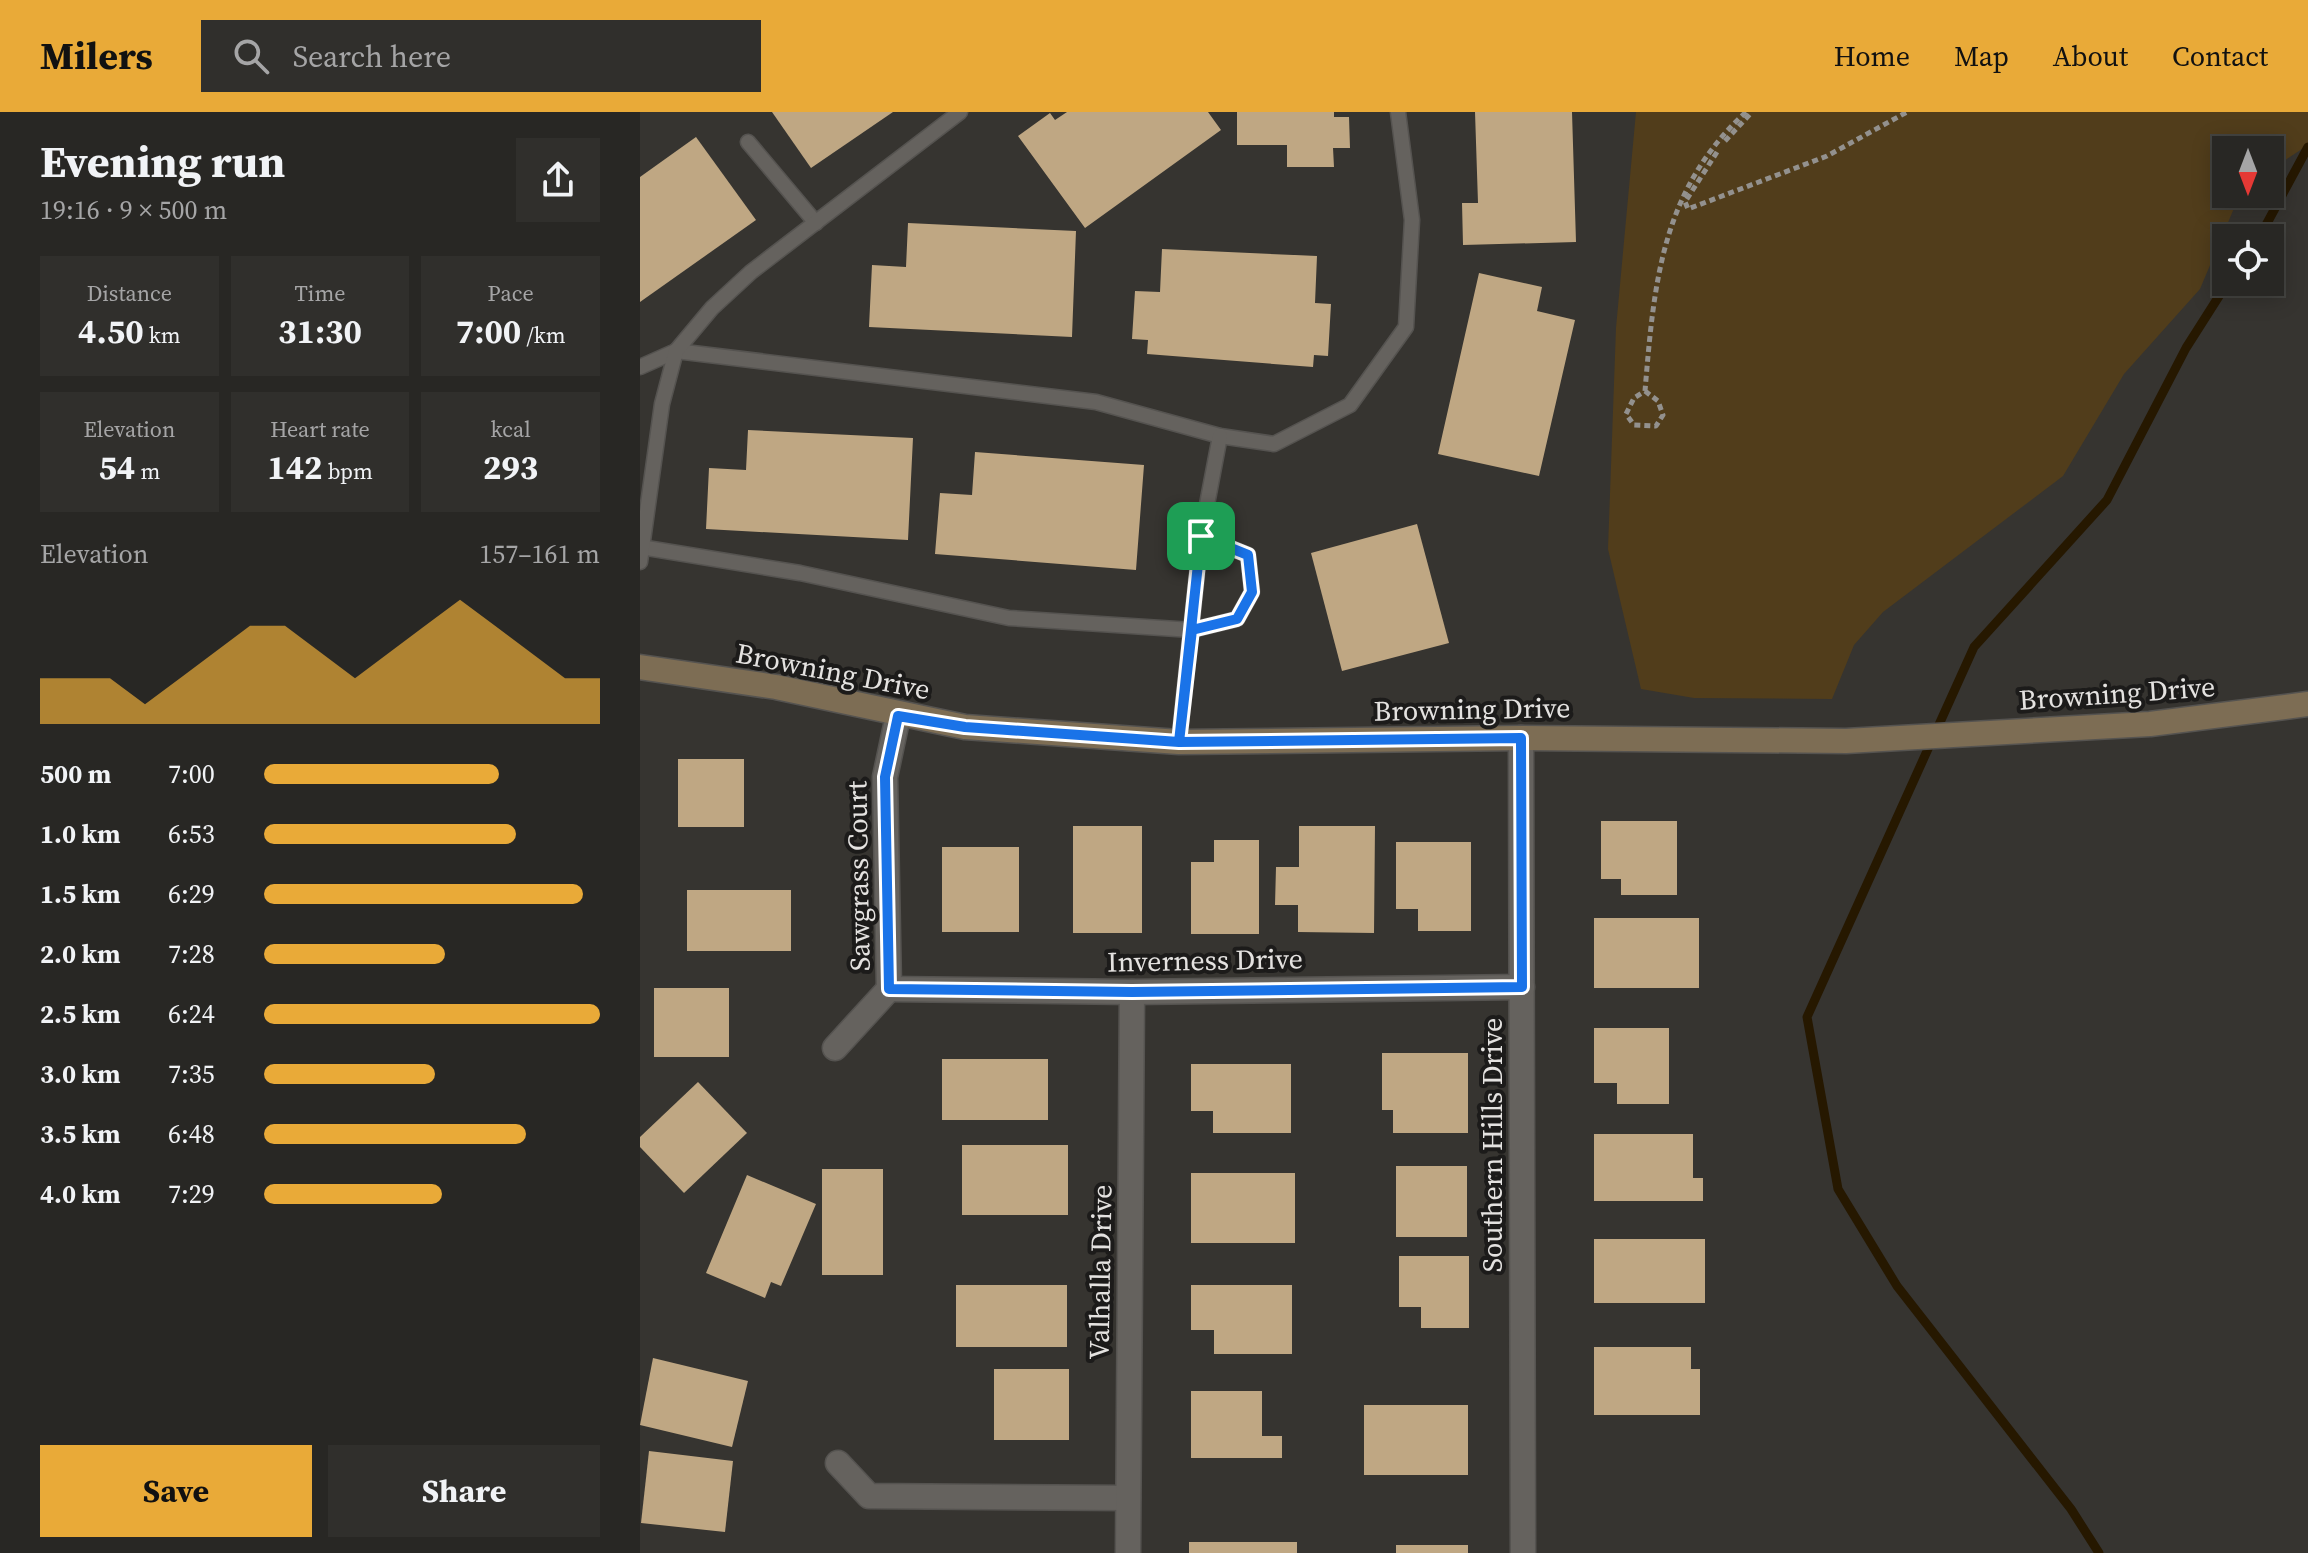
<!DOCTYPE html>
<html lang="en">
<head>
<meta charset="utf-8">
<style>
	:root { --surface:#282724; --page:#302f2c; --text:#f1f3f6; --muted:#a5a5a6; --line:#444441; --accent:#e9aa38 }
	body { margin:0; font-family:"Source Serif 4",serif; background:var(--page); color:var(--text); height:100vh; display:flex; flex-direction:column; font-size:30px; white-space:nowrap }
	* { box-sizing:border-box; margin:0 }
	p { font-size:26px; color:var(--muted) }
	.icon { flex:none; width:44px; height:44px; fill:none; stroke:currentColor; stroke-width:2; stroke-linecap:round; stroke-linejoin:round }
	.map { position:relative; flex:1; overflow:hidden }
	.details { display:flex; flex-direction:column; background:var(--surface); width:640px }
	.details>* { flex:none }
	.needle { width:52px; rotate:180deg }
	.controls { position:absolute; left:1572px; top:24px; display:grid; gap:16px }
	.controls a { display:grid; place-items:center; width:72px; height:72px; border-radius:0px; background:var(--surface); box-shadow:0 4px 20px #0003,0 0 0 2px var(--line); font-size:40px }
	.pin { position:absolute; display:grid; place-items:center; width:68px; height:68px; color:#fff; margin:-34px; border-radius:16px; box-shadow:0 4px 12px #0006 }
	.round { display:grid; place-items:center; flex:none; width:84px; height:84px; border-radius:0px; background:var(--page) }
	.head { display:flex; align-items:center; justify-content:space-between; height:136px; padding:0 40px }
	h1 { font-size:44px; font-weight:700; line-height:60px }
	.figures { display:grid; grid-template-columns:repeat(3,1fr); gap:12px; height:136px; padding:8px 40px }
	.figures div { display:grid; align-content:center; border-radius:0px; background:var(--page); text-align:center }
	.figures b { font-size:34px; font-weight:700 }
	.figures small { font-size:22px; font-weight:400 }
	.figures p { font-size:22px }
	.chart { height:224px; padding:16px 40px }
	.chart p { display:flex; justify-content:space-between }
	.chart svg { width:100%; height:144px; margin-top:8px; fill:var(--accent); opacity:.7 }
	.action { display:flex; gap:16px; margin-top:auto; padding:16px 40px }
	.action a { flex:1; height:92px; border-radius:0px; background:var(--accent); color:#111; font-size:32px; font-weight:700; line-height:92px; text-align:center }
	.action a+a { background:var(--page); color:var(--text) }
	ul { padding:0 40px; list-style:none; font-size:26px }
	li { display:grid; grid-template-columns:128px 96px 1fr; align-items:center; height:60px }
	li i { height:20px; border-radius:10px; background:var(--accent) }
	header { display:flex; align-items:center; gap:48px; box-sizing:border-box; height:112px; padding:0 40px; background:var(--accent); color:#111 }
	header strong { font-size:38px }
	nav { display:flex; gap:44px; margin-inline-start:auto; font-size:28px }
	.search { width:560px; height:72px; background:var(--page); display:flex; align-items:center; gap:20px; box-sizing:border-box; padding:0 28px; border-radius:0px; color:var(--muted); font-size:30px }
	main { display:flex; flex:1; min-height:0 }
	.map>svg:first-child { display:block }
	.green { fill:#513d1b }
	.lines { fill:none; stroke-linecap:round; stroke-linejoin:round }
	.stream { stroke:#261800; stroke-width:9 }
	.building { fill:#bfa783 }
	.lane-casing { stroke:#555350; stroke-width:17 }
	.street-casing { stroke:#555350; stroke-width:27 }
	.secondary-casing { stroke:#555350; stroke-width:27 }
	.path { stroke:#93918e; stroke-width:5; stroke-dasharray:6 4; stroke-linecap:butt }
	.lane { stroke:#65625e; stroke-width:14 }
	.street { stroke:#65625e; stroke-width:24 }
	.secondary { stroke:#7d6d54; stroke-width:24 }
	.route-casing { stroke:#fff; stroke-width:16 }
	.route { stroke:#1a73e8; stroke-width:10 }
	.labels { text-anchor:middle; dominant-baseline:central; stroke-width:8; stroke-linejoin:round; paint-order:stroke }
	.street-label { font-size:28px; fill:#e4e2e0; stroke:#1c1b1a }
</style>
</head>
<body>
<header>
<strong>Milers</strong>
<div class="search"><svg class="icon" aria-label="search" viewBox="0 0 24 24"><circle cx="10" cy="10" r="6"/><path d="M15 15l6 6"/></svg>Search here</div>
<nav><a>Home</a><a>Map</a><a>About</a><a>Contact</a></nav>
</header>
<main>
<section class="details">
<div class="head"><div><h1>Evening run</h1><p>19:16 · 9 × 500 m</p></div><a class="round"><svg class="icon" aria-label="share" viewBox="0 0 24 24"><path d="M12 15V3M7 8l5-5 5 5M5 13v7h14v-7"/></svg></a></div>
<div class="figures">
<div><p>Distance</p><b>4.50<small> km</small></b></div>
<div><p>Time</p><b>31:30</b></div>
<div><p>Pace</p><b>7:00<small> /km</small></b></div>
</div>
<div class="figures">
<div><p>Elevation</p><b>54<small> m</small></b></div>
<div><p>Heart rate</p><b>142<small> bpm</small></b></div>
<div><p>kcal</p><b>293</b></div>
</div>
<div class="chart"><p><span>Elevation</span>157–161 m</p>
<svg viewBox="0 0 160 44" preserveAspectRatio="none"><path d="M0 44V30L10 30L20 30L30 38L40 30L50 22L60 14L70 14L80 22L90 30L100 22L110 14L120 6L130 14L140 22L150 30L160 30V44z"/></svg>
</div>
<ul>
<li><b>500 m</b>7:00<i style="width:70%"></i></li>
<li><b>1.0 km</b>6:53<i style="width:75%"></i></li>
<li><b>1.5 km</b>6:29<i style="width:95%"></i></li>
<li><b>2.0 km</b>7:28<i style="width:54%"></i></li>
<li><b>2.5 km</b>6:24<i style="width:100%"></i></li>
<li><b>3.0 km</b>7:35<i style="width:51%"></i></li>
<li><b>3.5 km</b>6:48<i style="width:78%"></i></li>
<li><b>4.0 km</b>7:29<i style="width:53%"></i></li>
</ul>
<div class="action"><a>Save</a><a>Share</a></div>
</section>
<div class="map">
<svg width="1668" height="1441" viewBox="0 0 1668 1441">
	<rect width="100%" height="100%" fill="#363430"/>
	<path class="green" d="M996 0H1668V33L1630 58V38H1586V82H1600L1560 177 1484 262 1423 364 1243 500 1214 533 1192 587 1054 586 1001 577 968 437 976 216Z"/>
	<g class="lines">
		<g class="stream">
			<path d="M1619 126 1668 35"/>
			<path d="M1459 1441 1431 1397 1257 1174 1198 1077 1167 905 1334 535 1467 388 1546 236 1588 170"/>
		</g>
	</g>
	<g class="building">
		<path d="M132 0H253L171 56Z"/>
		<path d="M427 0H568L581 18 445 116 378 24 410 1 415 8Z"/>
		<path d="M597 0H694V5H709L710 36H693L694 55H647V33H597Z"/>
		<path d="M835 0H932L936 130 823 133 822 91H838Z"/>
		<path d="M56 25 116 108 0 190V65Z"/>
		<path d="M268 111 436 119 432 225 229 215 232 153 266 155Z"/>
		<path d="M522 137 677 144 675 191 691 192 688 244 674 243 673 255 507 242 508 228 492 227 495 179 520 180Z"/>
		<path d="M839 161 902 175 897 199 935 208 899 364 798 342Z"/>
		<path d="M108 318 273 326 268 428 66 417 69 356 106 358Z"/>
		<path d="M335 340 504 353 496 458 295 442 300 381 332 383Z"/>
		<path d="M777 412 809 531 702 559 671 441Z"/>
		<rect x="38" y="647" width="66" height="68"/>
		<path d="M961 709H1037V783H981V767H961Z"/>
		<rect x="433" y="714" width="69" height="107"/>
		<path d="M659 714H735L734 821 658 820V793H635L636 755H659Z"/>
		<path d="M574 728H619V822H551V750H574Z"/>
		<path d="M756 730H831V819H778V797H756Z"/>
		<rect x="302" y="735" width="77" height="85"/>
		<rect x="47" y="778" width="104" height="61"/>
		<rect x="954" y="806" width="105" height="70"/>
		<rect x="14" y="876" width="75" height="69"/>
		<path d="M954 916H1029V992H977V971H954Z"/>
		<path d="M742 941H828V1021H753V998H742Z"/>
		<rect x="302" y="947" width="106" height="61"/>
		<path d="M551 952H651V1021H573V999H551Z"/>
		<path d="M58 970 107 1021 44 1081 0 1035V1025Z"/>
		<path d="M954 1022H1053V1066H1063V1089H954Z"/>
		<rect x="322" y="1033" width="106" height="70"/>
		<rect x="756" y="1054" width="71" height="71"/>
		<rect x="182" y="1057" width="61" height="106"/>
		<rect x="551" y="1061" width="104" height="70"/>
		<path d="M107 1063 176 1092 141 1174 131 1170 125 1186 66 1161Z"/>
		<rect x="954" y="1127" width="111" height="64"/>
		<path d="M759 1144H829V1216H781V1195H759Z"/>
		<rect x="316" y="1173" width="111" height="62"/>
		<path d="M551 1173H652V1242H574V1218H551Z"/>
		<path d="M954 1235H1051V1257H1060V1303H954Z"/>
		<path d="M13 1246 108 1269 92 1335 0 1313Z"/>
		<rect x="354" y="1257" width="75" height="71"/>
		<path d="M551 1279H622V1324H642V1346H551Z"/>
		<rect x="724" y="1293" width="104" height="70"/>
		<path d="M9 1339 93 1349 85 1420 1 1411Z"/>
		<rect x="549" y="1430" width="108" height="11"/>
		<rect x="756" y="1433" width="72" height="8"/>
	</g>
	<g class="lines">
		<g class="lane-casing">
			<g id="lane">
				<path d="M108 30 176 111"/>
				<path d="M0 255 36 239 456 290 580 324 634 332 710 293 766 215 772 108 758 0"/>
				<path d="M0 435 160 461 369 506 552 518 597 507 612 480 608 443 561 424"/>
				<path d="M0 450 22 292 36 239 72 196 111 160 320 0"/>
				<path d="M539 630 561 424 580 324"/>
			</g>
		</g>
		<g class="street-casing">
			<g id="street">
				<path d="M881 626 883 1441"/>
				<path d="M249 877 492 880 882 875"/>
				<path d="M249 877 245 665 258 604"/>
				<path d="M195 936 249 877"/>
				<path d="M198 1351 229 1384 488 1386"/>
				<path d="M488 1441 492 880"/>
			</g>
		</g>
		<g class="secondary-casing">
			<path id="secondary" d="M0 555 136 575 325 615 539 630 881 626 1206 629 1510 612 1668 592"/>
		</g>
		<g class="path">
			<path d="M1085 29 1112 0"/>
			<path d="M1077 40 1045 90 1048 97 1187 44 1267 0"/>
			<path d="M1005 279 1018 289 1023 303 1016 314 994 313 986 302 994 286 1005 279C1014 172 1021 78 1106 0"/>
		</g>
		<use href="#lane" class="lane"/>
		<use href="#street" class="street"/>
		<use href="#secondary" class="secondary"/>
	</g>
	<g class="lines">
		<g class="route-casing">
			<path id="route" d="M561 424 539 630 325 615 258 604 245 665 249 877 492 880 882 875 881 626 539 630 552 518 597 507 612 480 608 443 561 424"/>
		</g>
		<use href="#route" class="route"/>
	</g>
	<g class="labels">
		<g class="street-label">
			<text transform="translate(193 559) rotate(11)">Browning Drive</text>
			<text transform="translate(1477 581) rotate(-4)">Browning Drive</text>
			<text transform="translate(832 597) rotate(-1)">Browning Drive</text>
			<text transform="translate(218 764) rotate(-91)">Sawgrass Court</text>
			<text transform="translate(565 848) rotate(-1)">Inverness Drive</text>
			<text transform="translate(852 1033) rotate(-90)">Southern Hills Drive</text>
			<text transform="translate(460 1160) rotate(-89)">Valhalla Drive</text>
		</g>
	</g>
</svg>
<div class="controls">
<a><svg class="needle" viewBox="-14 -14 28 28"><path d="M0-13l5 13h-10z" fill="#e53935"/><path d="M0 13l5-13h-10z" fill="#a5a5a6"/></svg></a>
<a><svg class="icon" aria-label="locate" viewBox="0 0 24 24"><circle cx="12" cy="12" r="6"/><path d="M12 2v4M12 18v4M2 12h4M18 12h4"/></svg></a>
</div>
<div class="pin" style="left:561px;top:424px;background:#1e9e55"><svg class="icon" aria-label="arrive" viewBox="0 0 24 24"><path d="M6 21V4h12l-3 4 3 4H6"/></svg></div>
</div>
</main>
</body>
</html>
